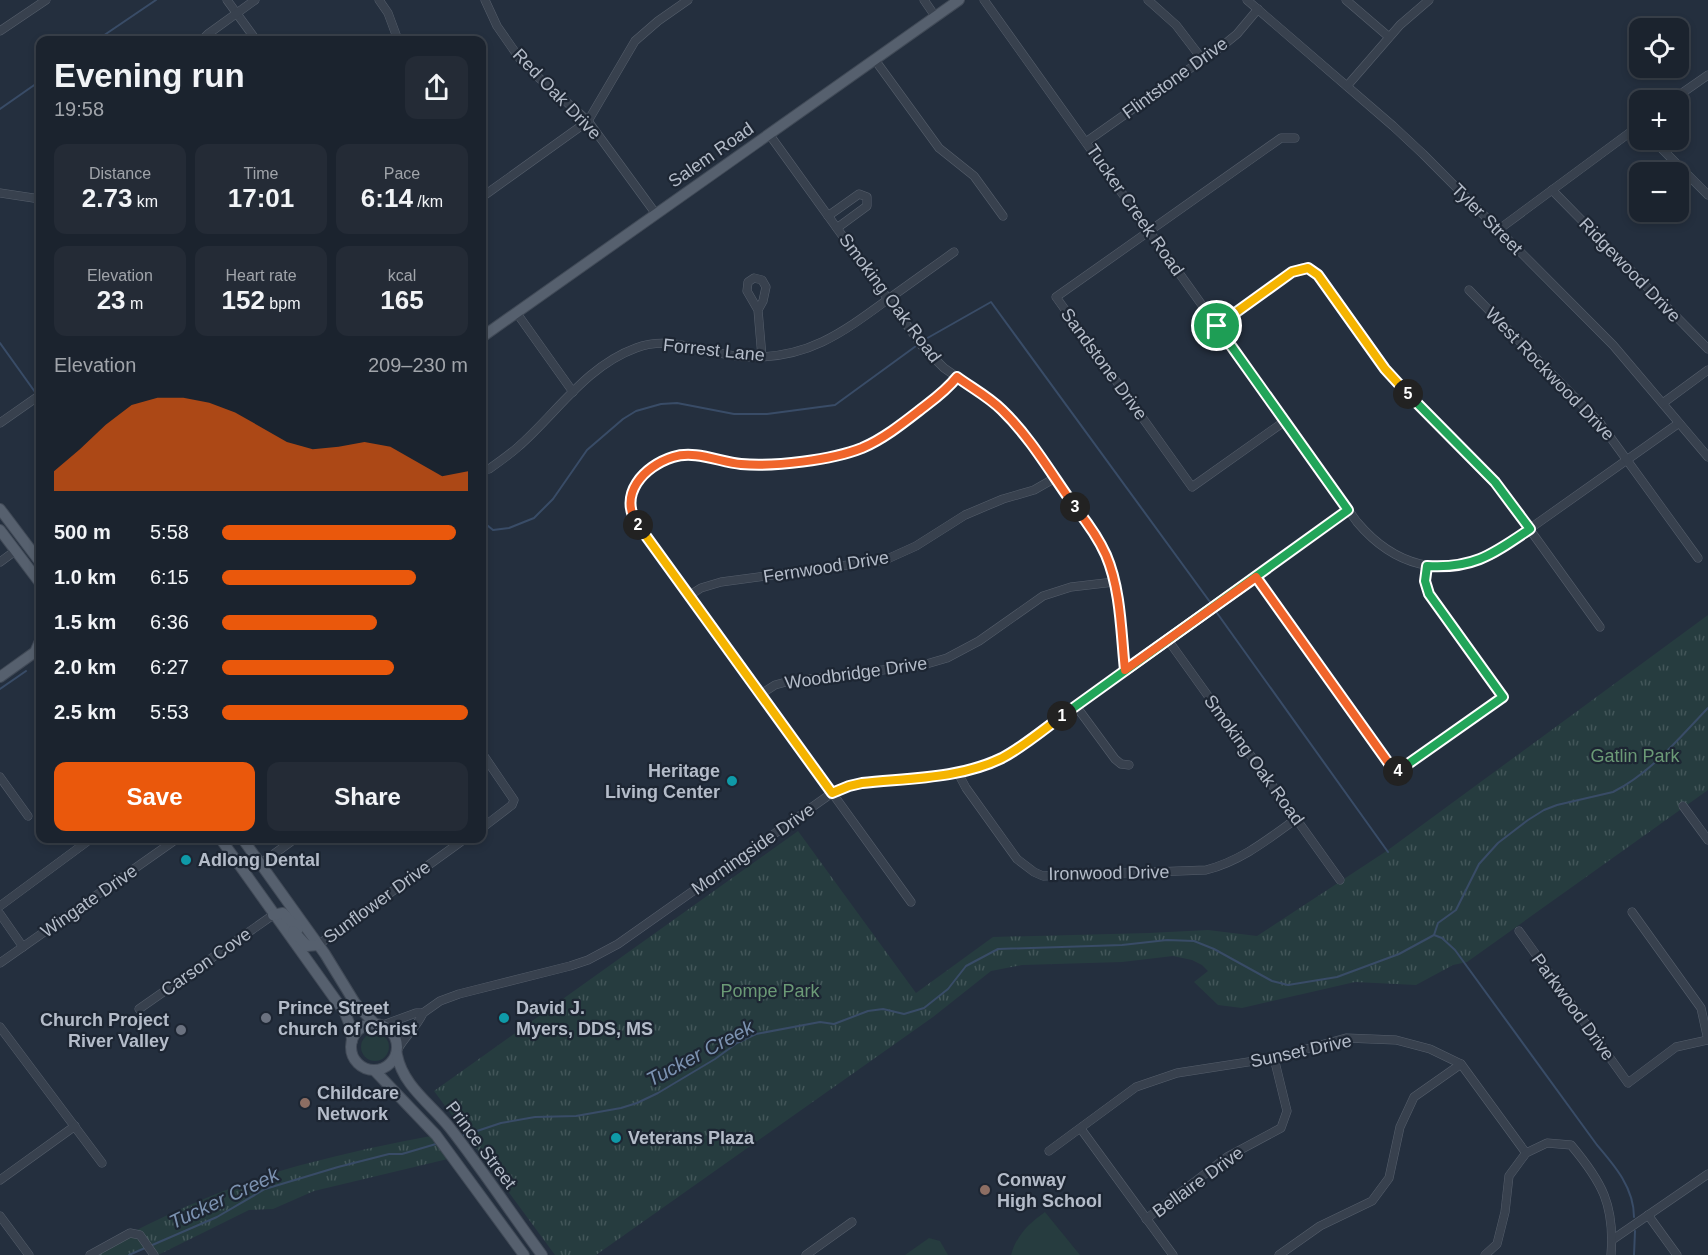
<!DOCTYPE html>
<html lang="en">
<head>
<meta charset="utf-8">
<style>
	:root { --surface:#1b232e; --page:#242b36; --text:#f1f3f6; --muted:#a0a4aa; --line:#39404a; --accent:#ea580c }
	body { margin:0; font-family:Arial,sans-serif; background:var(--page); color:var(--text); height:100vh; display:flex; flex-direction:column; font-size:22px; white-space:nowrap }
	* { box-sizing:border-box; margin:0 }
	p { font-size:20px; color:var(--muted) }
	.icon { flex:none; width:33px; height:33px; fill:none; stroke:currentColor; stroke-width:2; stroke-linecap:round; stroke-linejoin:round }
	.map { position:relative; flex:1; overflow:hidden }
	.side { position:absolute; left:36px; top:36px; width:450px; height:807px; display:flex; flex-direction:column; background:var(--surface); border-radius:12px; box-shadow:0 3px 9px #0003,0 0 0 2px var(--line) }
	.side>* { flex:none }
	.fabs { position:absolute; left:1629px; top:18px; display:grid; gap:12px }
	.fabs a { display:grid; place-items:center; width:60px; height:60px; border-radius:12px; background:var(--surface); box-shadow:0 3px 9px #0003,0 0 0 2px var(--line); font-size:30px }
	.pin { position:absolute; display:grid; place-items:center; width:51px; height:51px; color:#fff; margin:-26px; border:3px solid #fff; border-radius:50%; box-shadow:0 2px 6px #0007 }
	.km { position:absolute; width:30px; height:30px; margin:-15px; border-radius:50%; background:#222; color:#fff; font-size:16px; line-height:30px; text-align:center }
	.round { display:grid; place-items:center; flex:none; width:63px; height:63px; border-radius:12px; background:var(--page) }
	.headline { display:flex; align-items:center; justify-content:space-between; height:102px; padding:0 18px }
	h1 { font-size:33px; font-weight:600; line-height:45px }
	.figures { display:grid; grid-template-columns:repeat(3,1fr); gap:9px; height:102px; padding:6px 18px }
	.figures div { display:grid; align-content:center; border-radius:12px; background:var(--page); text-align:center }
	.figures b { font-size:26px; font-weight:600 }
	.figures small { font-size:16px; font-weight:400 }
	.figures p { font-size:16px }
	.chart { height:168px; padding:12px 18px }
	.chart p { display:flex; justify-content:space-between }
	.chart svg { width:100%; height:108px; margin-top:6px; fill:var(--accent); opacity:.7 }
	.cta { display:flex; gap:12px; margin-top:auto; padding:12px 18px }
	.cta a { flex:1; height:69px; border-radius:12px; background:var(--accent); color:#fff; font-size:24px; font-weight:600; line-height:69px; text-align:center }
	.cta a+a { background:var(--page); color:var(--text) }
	ul { padding:0 18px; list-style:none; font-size:20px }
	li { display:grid; grid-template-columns:96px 72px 1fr; align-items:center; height:45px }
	li i { height:15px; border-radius:8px; background:var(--accent) }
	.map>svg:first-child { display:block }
	.grass { fill:#263c3f }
	.park { fill:url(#park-tufts) }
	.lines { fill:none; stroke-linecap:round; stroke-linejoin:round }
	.stream { stroke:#394c67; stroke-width:2 }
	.minor-casing { stroke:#565f6c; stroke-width:9 }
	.major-casing { stroke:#414a57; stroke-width:12 }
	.minor { stroke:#38414e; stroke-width:8 }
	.major { stroke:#56606e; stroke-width:10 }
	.split-1-casing { stroke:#fff; stroke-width:12 }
	.split-2-casing { stroke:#fff; stroke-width:12 }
	.split-3-casing { stroke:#fff; stroke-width:12 }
	.split-4-casing { stroke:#fff; stroke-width:12 }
	.split-5-casing { stroke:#fff; stroke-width:12 }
	.split-6-casing { stroke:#fff; stroke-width:12 }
	.split-1 { stroke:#22a559; stroke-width:8 }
	.split-2 { stroke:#f5b400; stroke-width:8 }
	.split-3 { stroke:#f0652b; stroke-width:8 }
	.split-4 { stroke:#f0652b; stroke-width:8 }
	.split-5 { stroke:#22a559; stroke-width:8 }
	.split-6 { stroke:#f5b400; stroke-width:8 }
	.culture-dot { fill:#0f9aa8; stroke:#1d2633; stroke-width:2 }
	.worship-dot { fill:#6b7280; stroke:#1d2633; stroke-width:2 }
	.education-dot { fill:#8d6e63; stroke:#1d2633; stroke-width:2 }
	.labels { text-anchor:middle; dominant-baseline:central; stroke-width:4.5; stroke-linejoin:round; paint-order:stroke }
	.street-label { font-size:18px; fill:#b4bcc9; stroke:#1d2633 }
	.park-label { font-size:18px; fill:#6b9a76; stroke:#1d2633 }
	.poi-label { font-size:18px; font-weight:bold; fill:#b4bcc9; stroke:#1d2633; text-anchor:start }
	.water-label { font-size:20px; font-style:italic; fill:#7c92b1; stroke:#1d2633 }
</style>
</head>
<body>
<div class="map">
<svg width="1708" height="1255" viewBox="0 0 1708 1255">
	<defs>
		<pattern id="park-tufts" width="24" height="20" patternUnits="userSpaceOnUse" patternTransform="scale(1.5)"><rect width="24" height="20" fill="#263c3f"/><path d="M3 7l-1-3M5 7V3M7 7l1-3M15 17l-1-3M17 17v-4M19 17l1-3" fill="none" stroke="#435659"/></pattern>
	</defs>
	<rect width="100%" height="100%" fill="#242f3e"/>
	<g class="grass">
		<circle cx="375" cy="1047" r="14"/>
		<path d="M1045 1212 1080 1255H1011C1016 1236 1029 1223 1045 1212Z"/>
		<path d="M929 1238 940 1241 948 1255H905Z"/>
	</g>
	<g class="park">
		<path d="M1708 615V790L1467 962 1453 965 1416 985 1355 982 1242 1008 1218 1005 1194 982 1208 971 1202 965 1192 960 1173 956 1122 962 1022 965 991 971 933 1017 596 1255H555L434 1091 798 831 916 993 993 937 1149 933 1208 930 1257 936 1388 850Z"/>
		<path d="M436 1135 452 1158 314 1191 273 1209 249 1210 158 1255H154L149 1247 130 1255H90C153 1219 231 1184 301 1165 346 1153 391 1143 436 1135Z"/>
	</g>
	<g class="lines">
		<g class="stream">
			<path d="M97 40 156 0"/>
			<path d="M0 109 40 81"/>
			<path d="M924 340 991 302 1210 602"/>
			<path d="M0 343 35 392"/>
			<path d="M482 521 493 530 509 528 534 518 553 499 587 450 623 419 636 411 661 404 677 403 734 414H767L835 405 916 346"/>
			<path d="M1217 613 1388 852"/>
			<path d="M0 689 26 671"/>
			<path d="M1434 935 1442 938 1455 950 1597 1145C1615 1166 1634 1188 1634 1217"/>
			<path d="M462 1136 501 1123 535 1117 576 1116 621 1108 637 1103 658 1093 715 1059 737 1043 756 1034 820 1022 834 1024 868 1011 883 1009 904 1014 924 1008 948 989 966 966 998 949 1122 945 1167 940 1194 941 1214 949 1272 981 1288 985 1337 977 1399 954 1434 935 1438 923 1456 910 1479 864 1498 843 1528 820 1544 810 1557 805 1613 792C1651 773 1679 738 1708 708"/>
			<path d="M150 1246 217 1217 265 1189 338 1167 389 1154H402L436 1144"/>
			<path d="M129 1255 145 1248"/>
			<path d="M1634 1255 1635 1231"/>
		</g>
		<g class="minor-casing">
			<g id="minor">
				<path d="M227 0 256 40"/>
				<path d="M379 0 388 13 398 40"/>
				<path d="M485 0 497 26 520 59 538 77 588 121 656 214"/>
				<path d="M924 0 935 16"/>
				<path d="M984 0 1357 522C1394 566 1442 579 1494 554L1679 423"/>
				<path d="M1148 0 1176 25 1202 59"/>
				<path d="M1247 0 1393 126 1423 154 1613 345 1708 457"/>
				<path d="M1346 0 1389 37"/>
				<path d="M0 31 46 0"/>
				<path d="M202 40 208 34 255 0"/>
				<path d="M875 60 939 148 974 176 1003 216"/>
				<path d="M1347 86 1400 25 1429 0"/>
				<path d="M1672 100 1708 75"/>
				<path d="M769 134 922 346 944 368 993 402 1004 412 1021 431 1093 531C1119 573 1120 623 1125 671"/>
				<path d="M1653 140 1708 195"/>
				<path d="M1086 142 1226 43 1237 34 1258 9"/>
				<path d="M1552 190 1708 349"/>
				<path d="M0 193 40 199"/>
				<path d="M482 197 588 121 635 41 658 21 688 0"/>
				<path d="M828 216 859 194 867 197V206L837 228"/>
				<path d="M1498 230 1640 125"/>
				<path d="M1469 290 1600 423 1698 558"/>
				<path d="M758 310 747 291 748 282 754 278 762 280 766 287 763 301 758 310 762 357"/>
				<path d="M516 312 573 392"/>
				<path d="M1217 326 1292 272 1302 268 1313 270 1397 383 1502 491 1600 627"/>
				<path d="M1663 403 1708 370"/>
				<path d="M1285 421 1192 487 1056 297 1281 138H1295"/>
				<path d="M0 423 40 395"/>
				<path d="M489 469C499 462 509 455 518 447 556 414 586 366 636 348 673 334 710 356 748 357 807 359 842 333 887 300 909 284 932 268 954 252"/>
				<path d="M0 562 15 551"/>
				<path d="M1256 577 1395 772 1503 697 1429 594 1425 581 1427 565"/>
				<path d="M690 595 701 588 721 582 885 560 916 546 965 515 1003 499 1034 490 1055 478"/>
				<path d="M1168 640 1340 880"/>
				<path d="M761 694 775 685 786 682 923 665 947 658 979 641 1043 596 1071 587 1114 582"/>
				<path d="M1076 706 1115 759 1121 764 1129 765"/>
				<path d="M482 753 514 800 512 805 482 828"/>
				<path d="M958 773 966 788 1017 859 1034 872 1043 876 1206 870C1241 861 1267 840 1296 819"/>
				<path d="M0 777 28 816"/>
				<path d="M1683 806 1708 840"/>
				<path d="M260 864 296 838"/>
				<path d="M911 902 637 523C618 494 644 467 672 458 694 450 721 463 744 464 778 466 831 460 862 448 882 439 902 424 919 410 933 400 946 391 957 377"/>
				<path d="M0 906 92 838"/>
				<path d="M1632 912 1701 1008 1708 1040"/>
				<path d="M0 914 23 947"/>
				<path d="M1519 931 1628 1083 1676 1047 1708 1040"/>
				<path d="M318 945 466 838"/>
				<path d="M0 963 178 838"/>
				<path d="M139 1009 273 915"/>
				<path d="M383 1025 416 1013H423L440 1001 459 994 570 966 588 960 618 944 832 793 849 786 862 783 958 773 979 767 1002 758 1348 510"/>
				<path d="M0 1027 102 1163"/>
				<path d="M398 1049C405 1036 417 1027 423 1013"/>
				<path d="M1081 1129 1173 1255"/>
				<path d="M1049 1151 1136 1087 1177 1073 1274 1058 1346 1038 1396 1040 1430 1049 1461 1064 1526 1153"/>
				<path d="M0 1180 75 1126"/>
				<path d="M1648 1215 1677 1255"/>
				<path d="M0 1216 29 1255"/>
				<path d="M1146 1219 1227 1157 1281 1128 1287 1111 1274 1058"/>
				<path d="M1612 1240 1708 1174"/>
				<path d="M90 1255 130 1233 140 1235 154 1255"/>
				<path d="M806 1255 852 1222"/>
				<path d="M1279 1255 1320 1226 1372 1201 1389 1178 1400 1127 1414 1097 1461 1064"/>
				<path d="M1485 1255 1497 1244 1505 1212 1509 1176 1526 1153 1547 1143 1571 1145C1602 1182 1615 1205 1611 1255"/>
			</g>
		</g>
		<g class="major-casing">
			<g id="major">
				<path d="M482 337 959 0"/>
				<path d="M0 509 40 562"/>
				<path d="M0 530 40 583"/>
				<path d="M0 677 35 652 40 641"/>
				<path d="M220 838 345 1013 351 1028 352 1041"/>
				<path d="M242 838 325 954 355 1003 375 1024"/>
				<path d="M273 915 283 913 298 929"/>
				<path d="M293 931 307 946 318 945"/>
				<circle cx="374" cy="1047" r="23"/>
				<path d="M397 1055C403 1086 431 1104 450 1128 482 1169 511 1213 542 1255"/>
				<path d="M375 1071 436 1135 524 1255"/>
			</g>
		</g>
		<use href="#minor" class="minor"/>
		<use href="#major" class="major"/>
	</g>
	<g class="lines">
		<g class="split-1-casing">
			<path id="split-1" d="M1062 716 1348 510 1217 326"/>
		</g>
		<g class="split-2-casing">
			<path id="split-2" d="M638 525 832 793 849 786 862 783C908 778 959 779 1002 758 1023 747 1043 730 1062 716"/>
		</g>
		<g class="split-3-casing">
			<path id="split-3" d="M638 525C617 495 644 466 673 457 695 450 720 462 741 464 774 467 832 460 862 448 883 439 902 424 920 410 933 400 946 391 957 377 972 388 989 397 1002 410 1031 438 1052 475 1075 507"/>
		</g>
		<g class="split-4-casing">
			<path id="split-4" d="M1075 507C1087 522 1098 537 1106 555 1121 590 1121 633 1125 670L1256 577 1395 772 1398 771"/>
		</g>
		<g class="split-5-casing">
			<path id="split-5" d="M1398 771 1503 697 1429 594 1425 581 1427 566C1474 569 1493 554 1530 529L1495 482 1408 394"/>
		</g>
		<g class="split-6-casing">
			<path id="split-6" d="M1217 326 1292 272 1308 268 1318 275 1385 369 1408 394"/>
		</g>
		<use href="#split-1" class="split-1"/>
		<use href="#split-2" class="split-2"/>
		<use href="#split-3" class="split-3"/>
		<use href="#split-4" class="split-4"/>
		<use href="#split-5" class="split-5"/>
		<use href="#split-6" class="split-6"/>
	</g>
	<g class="culture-dot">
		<circle cx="732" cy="781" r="6"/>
		<circle cx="186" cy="860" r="6"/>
		<circle cx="504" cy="1018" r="6"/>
		<circle cx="616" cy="1138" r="6"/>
	</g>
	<g class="worship-dot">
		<circle cx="266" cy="1018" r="6"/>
		<circle cx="181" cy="1030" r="6"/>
	</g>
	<g class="education-dot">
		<circle cx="305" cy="1103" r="6"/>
		<circle cx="985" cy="1190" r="6"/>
	</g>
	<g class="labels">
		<g class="street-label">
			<text transform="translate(1175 78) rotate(-36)">Flintstone Drive</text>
			<text transform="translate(557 94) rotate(46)">Red Oak Drive</text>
			<text transform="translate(711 155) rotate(-35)">Salem Road</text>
			<text transform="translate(1135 210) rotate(55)">Tucker Creek Road</text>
			<text transform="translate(1487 219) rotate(45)">Tyler Street</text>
			<text transform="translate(1630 270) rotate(46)">Ridgewood Drive</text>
			<text transform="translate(890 298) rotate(53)">Smoking Oak Road</text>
			<text transform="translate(714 350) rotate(6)">Forrest Lane</text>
			<text transform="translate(1104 364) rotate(54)">Sandstone Drive</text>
			<text transform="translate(1550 374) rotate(46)">West Rockwood Drive</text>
			<text transform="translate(826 567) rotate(-9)">Fernwood Drive</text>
			<text transform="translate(856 673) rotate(-8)">Woodbridge Drive</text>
			<text transform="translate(1254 760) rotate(54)">Smoking Oak Road</text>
			<text transform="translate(753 849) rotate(-35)">Morningside Drive</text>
			<text transform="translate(1109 873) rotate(-1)">Ironwood Drive</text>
			<text transform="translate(89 901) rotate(-35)">Wingate Drive</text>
			<text transform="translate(377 902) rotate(-36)">Sunflower Drive</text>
			<text transform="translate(206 962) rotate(-35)">Carson Cove</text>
			<text transform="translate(1573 1007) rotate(54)">Parkwood Drive</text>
			<text transform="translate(1301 1051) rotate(-12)">Sunset Drive</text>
			<text transform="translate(481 1145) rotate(53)">Prince Street</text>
			<text transform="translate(1198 1182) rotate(-36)">Bellaire Drive</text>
		</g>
		<g class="park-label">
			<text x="1635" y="756">Gatlin Park</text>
			<text x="770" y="991">Pompe Park</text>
		</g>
		<g class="poi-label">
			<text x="720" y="771" text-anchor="end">Heritage<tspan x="720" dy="21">Living Center</tspan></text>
			<text x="198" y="860">Adlong Dental</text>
			<text x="278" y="1008">Prince Street<tspan x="278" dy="21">church of Christ</tspan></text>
			<text x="516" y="1008">David J.<tspan x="516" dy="21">Myers, DDS, MS</tspan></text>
			<text x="169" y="1020" text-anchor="end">Church Project<tspan x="169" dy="21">River Valley</tspan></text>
			<text x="317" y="1093">Childcare<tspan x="317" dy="21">Network</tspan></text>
			<text x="628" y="1138">Veterans Plaza</text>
			<text x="997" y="1180">Conway<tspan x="997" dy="21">High School</tspan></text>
		</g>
		<g class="water-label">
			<text transform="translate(700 1053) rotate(-28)">Tucker Creek</text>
			<text transform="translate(224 1198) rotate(-25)">Tucker Creek</text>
		</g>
	</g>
</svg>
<div class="fabs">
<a><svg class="icon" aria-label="locate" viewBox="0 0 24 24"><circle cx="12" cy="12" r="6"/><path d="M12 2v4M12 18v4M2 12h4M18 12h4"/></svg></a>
<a>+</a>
<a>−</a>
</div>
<div class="pin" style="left:1217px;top:326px;background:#1e9e55"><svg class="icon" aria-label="arrive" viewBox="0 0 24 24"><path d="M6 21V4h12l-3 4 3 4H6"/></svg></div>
<b class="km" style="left:1062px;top:716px">1</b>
<b class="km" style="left:638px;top:525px">2</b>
<b class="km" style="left:1075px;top:507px">3</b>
<b class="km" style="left:1398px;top:771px">4</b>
<b class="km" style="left:1408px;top:394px">5</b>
<section class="side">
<div class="headline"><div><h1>Evening run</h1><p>19:58</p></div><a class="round"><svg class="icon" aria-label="share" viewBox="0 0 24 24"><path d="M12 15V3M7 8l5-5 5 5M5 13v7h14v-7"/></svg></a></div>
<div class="figures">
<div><p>Distance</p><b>2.73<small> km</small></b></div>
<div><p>Time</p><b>17:01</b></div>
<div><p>Pace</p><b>6:14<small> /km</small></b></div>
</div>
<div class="figures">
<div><p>Elevation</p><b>23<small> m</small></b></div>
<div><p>Heart rate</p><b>152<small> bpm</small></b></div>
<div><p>kcal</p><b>165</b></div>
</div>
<div class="chart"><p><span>Elevation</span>209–230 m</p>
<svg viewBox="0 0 160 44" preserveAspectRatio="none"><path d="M0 44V36L10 27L20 17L30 9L40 6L50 6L60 8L70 12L80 18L90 24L100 27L110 26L120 24L130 26L140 32L150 38L160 36V44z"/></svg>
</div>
<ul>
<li><b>500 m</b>5:58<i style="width:95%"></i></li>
<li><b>1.0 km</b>6:15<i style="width:79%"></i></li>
<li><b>1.5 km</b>6:36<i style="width:63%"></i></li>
<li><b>2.0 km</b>6:27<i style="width:70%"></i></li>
<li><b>2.5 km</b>5:53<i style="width:100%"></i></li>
</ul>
<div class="cta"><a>Save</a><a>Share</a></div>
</section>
</div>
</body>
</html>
